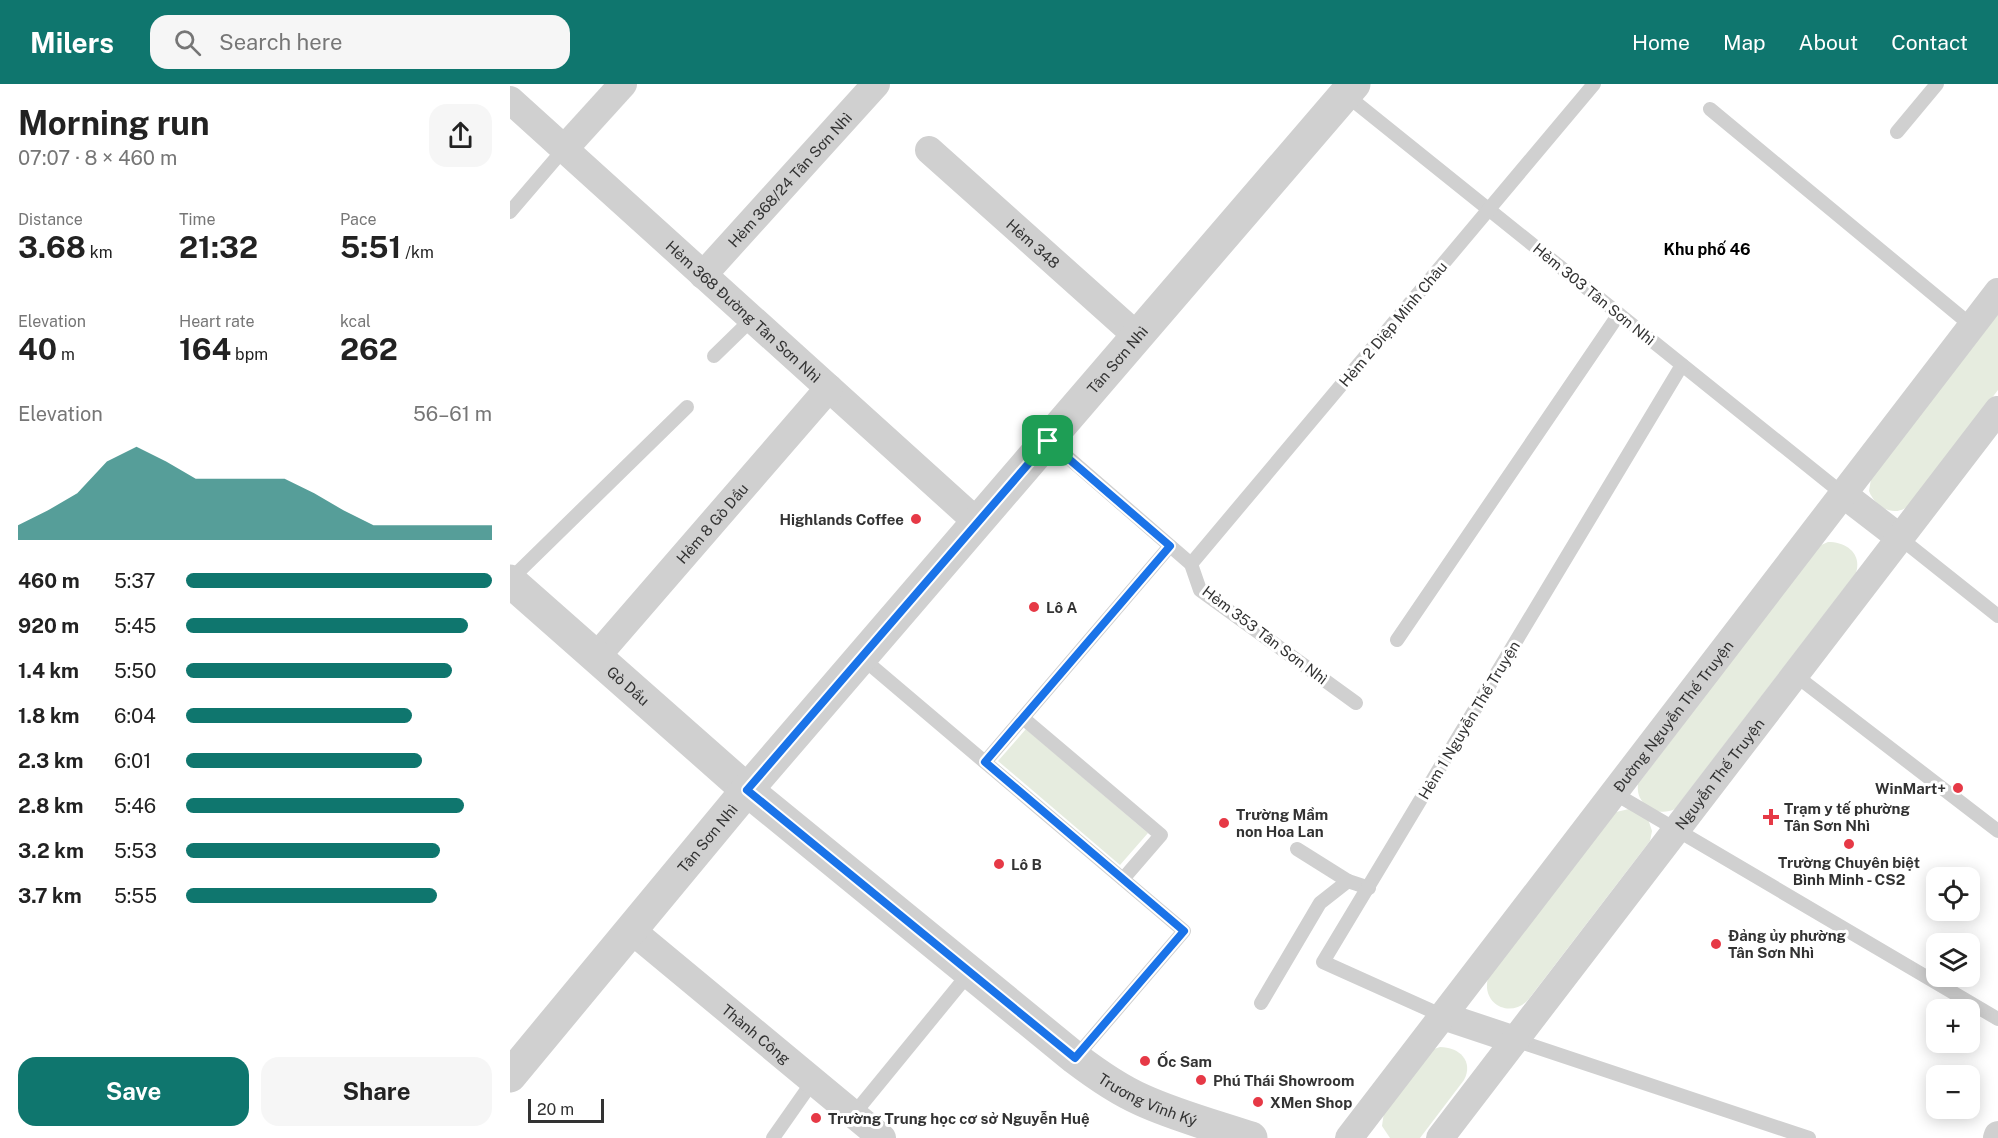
<!DOCTYPE html>
<html lang="en">
<head>
<meta charset="utf-8">
<style>
	:root { --surface:#fff; --page:#f6f6f6; --text:#222; --muted:#767676; --accent:#0f766e }
	body { margin:0; font-family:"Public Sans",sans-serif; background:var(--page); color:var(--text); height:100vh; display:flex; flex-direction:column; font-size:22px; white-space:nowrap }
	* { box-sizing:border-box; margin:0 }
	p { font-size:20px; color:var(--muted) }
	.icon { flex:none; width:33px; height:33px; fill:none; stroke:currentColor; stroke-width:2; stroke-linecap:round; stroke-linejoin:round }
	.map { position:relative; flex:1; overflow:hidden }
	.drawer { display:flex; flex-direction:column; background:var(--surface); width:510px }
	.drawer>* { flex:none }
	.tools { position:absolute; left:1416px; top:783px; display:grid; gap:12px }
	.tools a { display:grid; place-items:center; width:54px; height:54px; border-radius:12px; background:var(--surface); box-shadow:0 3px 15px #0003; font-size:30px }
	.scale { position:absolute; left:18px; bottom:15px; width:76px; box-sizing:border-box; padding-left:6px; border:3px solid #333; border-top:0; font-size:16px; line-height:21px; white-space:nowrap; color:#333; -webkit-text-stroke:4px #fff; paint-order:stroke }
	.pin { position:absolute; display:grid; place-items:center; width:51px; height:51px; color:#fff; margin:-26px; border-radius:12px; box-shadow:0 3px 9px #0006 }
	.round { display:grid; place-items:center; flex:none; width:63px; height:63px; border-radius:18px; background:var(--page) }
	.overview { display:flex; align-items:center; justify-content:space-between; height:102px; padding:0 18px }
	h1 { font-size:33px; font-weight:700; line-height:45px }
	.figures { display:grid; grid-template-columns:repeat(3,1fr); gap:9px; height:102px; padding:6px 18px }
	.figures div { display:grid; align-content:center }
	.figures b { font-size:30px; font-weight:700 }
	.figures small { font-size:16px; font-weight:400 }
	.figures p { font-size:16px }
	.chart { height:168px; padding:12px 18px }
	.chart p { display:flex; justify-content:space-between }
	.chart svg { width:100%; height:108px; margin-top:6px; fill:var(--accent); opacity:.7 }
	.action { display:flex; gap:12px; margin-top:auto; padding:12px 18px }
	.action a { flex:1; height:69px; border-radius:18px; background:var(--accent); color:#fff; font-size:24px; font-weight:700; line-height:69px; text-align:center }
	.action a+a { background:var(--page); color:var(--text) }
	ul { padding:0 18px; list-style:none; font-size:20px }
	li { display:grid; grid-template-columns:96px 72px 1fr; align-items:center; height:45px }
	li i { height:15px; border-radius:8px; background:var(--accent) }
	header { display:flex; align-items:center; gap:36px; box-sizing:border-box; height:84px; padding:0 30px; background:var(--accent); color:#fff }
	header strong { font-size:28px }
	nav { display:flex; gap:33px; margin-inline-start:auto; font-size:21px }
	.search { width:420px; height:54px; background:var(--page); display:flex; align-items:center; gap:15px; box-sizing:border-box; padding:0 21px; border-radius:18px; color:var(--muted); font-size:22px }
	main { display:flex; flex:1; min-height:0 }
	.map>svg:first-child { display:block }
	.green { fill:#e6ecdf }
	.lines { fill:none; stroke-linecap:round; stroke-linejoin:round }
	.service { stroke:#d0d0d0; stroke-width:14 }
	.minor { stroke:#d0d0d0; stroke-width:28 }
	.tertiary { stroke:#d0d0d0; stroke-width:33 }
	.route-casing { stroke:#fff; stroke-width:12 }
	.route { stroke:#1a73e8; stroke-width:8 }
	.poi-dot { fill:#e63946; stroke:#fff; stroke-width:2 }
	.labels { text-anchor:middle; dominant-baseline:central; stroke-width:6; stroke-linejoin:round; paint-order:stroke }
	.street-label { font-size:15px; fill:#333; stroke:#fff }
	.poi-label { font-size:15px; font-weight:bold; fill:#333; stroke:#fff; text-anchor:start }
	.neighbourhood-label { font-size:16px; font-weight:bold; fill:#000; stroke:#fff }
</style>
</head>
<body>
<header>
<strong>Milers</strong>
<div class="search"><svg class="icon" aria-label="search" viewBox="0 0 24 24"><circle cx="10" cy="10" r="6"/><path d="M15 15l6 6"/></svg>Search here</div>
<nav><a>Home</a><a>Map</a><a>About</a><a>Contact</a></nav>
</header>
<main>
<section class="drawer">
<div class="overview"><div><h1>Morning run</h1><p>07:07 · 8 × 460 m</p></div><a class="round"><svg class="icon" aria-label="share" viewBox="0 0 24 24"><path d="M12 15V3M7 8l5-5 5 5M5 13v7h14v-7"/></svg></a></div>
<div class="figures">
<div><p>Distance</p><b>3.68<small> km</small></b></div>
<div><p>Time</p><b>21:32</b></div>
<div><p>Pace</p><b>5:51<small> /km</small></b></div>
</div>
<div class="figures">
<div><p>Elevation</p><b>40<small> m</small></b></div>
<div><p>Heart rate</p><b>164<small> bpm</small></b></div>
<div><p>kcal</p><b>262</b></div>
</div>
<div class="chart"><p><span>Elevation</span>56–61 m</p>
<svg viewBox="0 0 160 44" preserveAspectRatio="none"><path d="M0 44V38L10 32L20 25L30 12L40 6L50 12L60 19L70 19L80 19L90 19L100 25L110 32L120 38L130 38L140 38L150 38L160 38V44z"/></svg>
</div>
<ul>
<li><b>460 m</b>5:37<i style="width:100%"></i></li>
<li><b>920 m</b>5:45<i style="width:92%"></i></li>
<li><b>1.4 km</b>5:50<i style="width:87%"></i></li>
<li><b>1.8 km</b>6:04<i style="width:74%"></i></li>
<li><b>2.3 km</b>6:01<i style="width:77%"></i></li>
<li><b>2.8 km</b>5:46<i style="width:91%"></i></li>
<li><b>3.2 km</b>5:53<i style="width:83%"></i></li>
<li><b>3.7 km</b>5:55<i style="width:82%"></i></li>
</ul>
<div class="action"><a>Save</a><a>Share</a></div>
</section>
<div class="map">
<svg width="1488" height="1054" viewBox="0 0 1488 1054">
	<rect width="100%" height="100%" fill="#fff"/>
	<g class="green">
		<path d="M1488 230V306L1398 422C1384 434 1365 423 1359 407L1361 395Z"/>
		<path d="M1318 458C1336 458 1352 469 1346 489L1165 725C1147 734 1125 720 1128 700L1309 462Z"/>
		<path d="M516 645 638 749 610 781 488 677Z"/>
		<path d="M1119 725 1138 735 1142 747 1140 757 1018 916C1000 935 971 920 978 894L1106 728Z"/>
		<path d="M930 963C949 963 964 977 954 996L910 1054H880L872 1042 874 1028 924 965Z"/>
	</g>
	<g class="lines">
		<g class="service">
			<path d="M835 10 1333 410"/>
			<path d="M1200 25 1462 242"/>
			<path d="M1387 48 1427 0"/>
			<path d="M0 128 54 65"/>
			<path d="M204 272 242 235"/>
			<path d="M539 357 681 480 690 506 846 619"/>
			<path d="M1390 454 1488 532"/>
			<path d="M681 480 1084 0"/>
			<path d="M0 496 177 323"/>
			<path d="M887 556 1109 230"/>
			<path d="M351 573 674 847 565 974"/>
			<path d="M1285 591 1488 747"/>
			<path d="M513 634 651 751 613 795"/>
			<path d="M475 678 660 462"/>
			<path d="M1104 709 1488 935"/>
			<path d="M787 765 838 797"/>
			<path d="M751 919 810 819 838 797 859 804"/>
			<path d="M933 932 813 878 1172 281"/>
			<path d="M1005 956 1299 1054"/>
			<path d="M343 1031 460 888"/>
			<path d="M263 1054 303 997"/>
		</g>
		<g class="minor">
			<path id="s1" d="M0 16 467 438"/>
			<path d="M54 65 113 0"/>
			<path id="s2" d="M419 66 627 252"/>
			<path id="s3" d="M193 191 366 0"/>
			<path d="M1333 410 1390 454"/>
			<path id="s4" d="M86 573 319 304"/>
			<path id="s5" d="M120 845 372 1054"/>
			<path d="M933 932 1005 956"/>
			<path id="s6" d="M839 1054 1488 208"/>
			<path id="s7" d="M930 1054 1488 326"/>
			<path d="M1487 1054 1488 1051"/>
		</g>
		<g class="tertiary">
			<path id="s8" d="M0 497 237 706 565 974C586 990 607 1005 632 1016 667 1032 705 1042 741 1054"/>
			<path id="s9" d="M0 992 237 706 844 0"/>
		</g>
	</g>
	<g class="lines">
		<g class="route-casing">
			<path id="route" d="M538 357 660 462 475 678 674 847 565 974 237 706Z"/>
		</g>
		<use href="#route" class="route"/>
	</g>
	<g class="poi-dot">
		<circle cx="406" cy="435" r="6"/>
		<circle cx="524" cy="523" r="6"/>
		<circle cx="1448" cy="704" r="6"/>
		<path d="M1258 724h6v6h6v6h-6v6h-6v-6h-6v-6h6z"/>
		<circle cx="714" cy="739" r="6"/>
		<circle cx="1339" cy="760" r="6"/>
		<circle cx="489" cy="780" r="6"/>
		<circle cx="1206" cy="860" r="6"/>
		<circle cx="635" cy="977" r="6"/>
		<circle cx="691" cy="996" r="6"/>
		<circle cx="748" cy="1018" r="6"/>
		<circle cx="306" cy="1034" r="6"/>
	</g>
	<g class="labels">
		<g class="street-label">
			<text stroke="none"><textPath href="#s3" startOffset="129">Hẻm 368/24 Tân Sơn Nhì</textPath></text>
			<text stroke="none"><textPath href="#s2" startOffset="140">Hẻm 348</textPath></text>
			<text transform="translate(1084 210) rotate(39)">Hẻm 303 Tân Sơn Nhì</text>
			<text stroke="none"><textPath href="#s1" startOffset="315">Hẻm 368 Đường Tân Sơn Nhì</textPath></text>
			<text transform="translate(883 240) rotate(-50)">Hẻm 2 Diệp Minh Châu</text>
			<text stroke="none"><textPath href="#s9" startOffset="939">Tân Sơn Nhì</textPath></text>
			<text stroke="none"><textPath href="#s4" startOffset="177">Hẻm 8 Gò Dầu</textPath></text>
			<text transform="translate(755 551) rotate(37)">Hẻm 353 Tân Sơn Nhì</text>
			<text stroke="none"><textPath href="#s8" startOffset="158">Gò Dầu</textPath></text>
			<text stroke="none"><textPath href="#s6" startOffset="532">Đường Nguyễn Thế Truyện</textPath></text>
			<text transform="translate(959 636) rotate(-59)">Hẻm 1 Nguyễn Thế Truyện</text>
			<text stroke="none"><textPath href="#s7" startOffset="459">Nguyễn Thế Truyện</textPath></text>
			<text stroke="none"><textPath href="#s9" startOffset="309">Tân Sơn Nhì</textPath></text>
			<text stroke="none"><textPath href="#s5" startOffset="164">Thành Công</textPath></text>
			<text stroke="none"><textPath href="#s8" startOffset="824">Trương Vĩnh Ký</textPath></text>
		</g>
		<g class="poi-label">
			<text x="394" y="435" text-anchor="end">Highlands Coffee</text>
			<text x="536" y="523">Lô A</text>
			<text x="1436" y="704" text-anchor="end">WinMart+</text>
			<text x="1274" y="724">Trạm y tế phường<tspan x="1274" dy="17">Tân Sơn Nhì</tspan></text>
			<text x="726" y="730">Trường Mầm<tspan x="726" dy="17">non Hoa Lan</tspan></text>
			<text x="1339" y="778" text-anchor="middle">Trường Chuyên biệt<tspan x="1339" dy="17">Bình Minh - CS2</tspan></text>
			<text x="501" y="780">Lô B</text>
			<text x="1218" y="851">Đảng ủy phường<tspan x="1218" dy="17">Tân Sơn Nhì</tspan></text>
			<text x="647" y="977">Ốc Sam</text>
			<text x="703" y="996">Phú Thái Showroom</text>
			<text x="760" y="1018">XMen Shop</text>
			<text x="318" y="1034">Trường Trung học cơ sở Nguyễn Huệ</text>
		</g>
		<g class="neighbourhood-label">
			<text x="1197" y="165">Khu phố 46</text>
		</g>
	</g>
</svg>
<div class="tools">
<a><svg class="icon" aria-label="locate" viewBox="0 0 24 24"><circle cx="12" cy="12" r="6"/><path d="M12 2v4M12 18v4M2 12h4M18 12h4"/></svg></a>
<a><svg class="icon" aria-label="layers" viewBox="0 0 24 24"><path d="M12 4l9 5-9 5-9-5zM3 14l9 5 9-5"/></svg></a>
<a>+</a>
<a>−</a>
</div>
<div class="scale">20 m</div>
<div class="pin" style="left:538px;top:357px;background:#1e9e55"><svg class="icon" aria-label="arrive" viewBox="0 0 24 24"><path d="M6 21V4h12l-3 4 3 4H6"/></svg></div>
</div>
</main>
</body>
</html>
